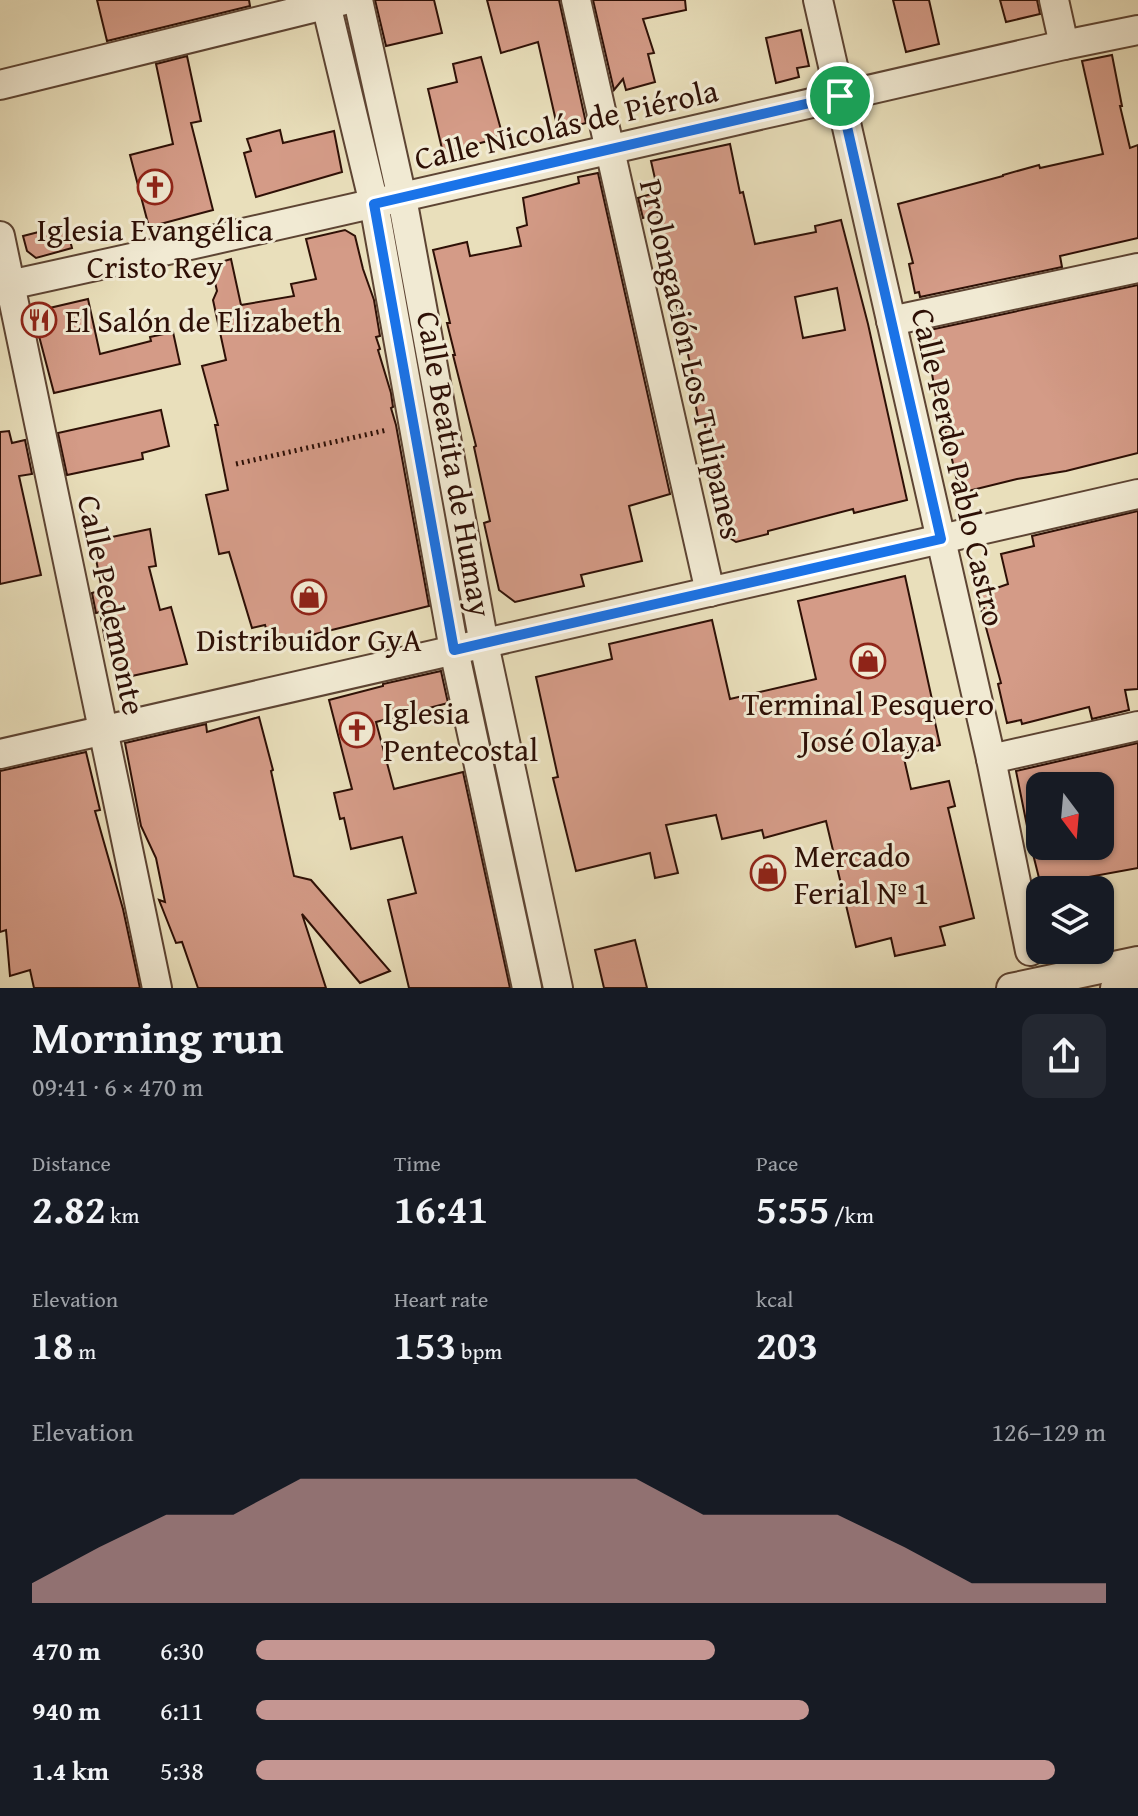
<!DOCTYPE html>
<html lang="en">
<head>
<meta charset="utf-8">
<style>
	:root { --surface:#171b24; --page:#242831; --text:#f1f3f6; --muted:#9ea1a6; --accent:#c59692 }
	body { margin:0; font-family:"Gentium Book Plus",serif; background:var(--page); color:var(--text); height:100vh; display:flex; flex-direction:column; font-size:30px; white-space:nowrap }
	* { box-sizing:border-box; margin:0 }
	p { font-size:26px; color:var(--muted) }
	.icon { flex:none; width:44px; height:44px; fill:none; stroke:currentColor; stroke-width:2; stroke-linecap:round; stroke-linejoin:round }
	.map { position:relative; height:988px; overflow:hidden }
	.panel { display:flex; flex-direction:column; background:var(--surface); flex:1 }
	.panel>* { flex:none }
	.needle { width:52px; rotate:164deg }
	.buttons { position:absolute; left:1026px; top:772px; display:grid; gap:16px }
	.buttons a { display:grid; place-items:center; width:88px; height:88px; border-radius:16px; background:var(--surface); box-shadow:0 2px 6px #0004; font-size:40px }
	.pin { position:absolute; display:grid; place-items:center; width:68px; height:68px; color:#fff; margin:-34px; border:4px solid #fff; border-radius:50%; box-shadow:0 2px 8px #0007 }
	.round { display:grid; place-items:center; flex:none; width:84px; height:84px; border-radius:16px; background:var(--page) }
	.summary { display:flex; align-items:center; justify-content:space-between; height:136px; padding:0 32px }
	h1 { font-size:44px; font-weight:700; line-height:60px }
	.metrics { display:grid; grid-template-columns:repeat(3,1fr); gap:12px; height:136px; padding:8px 32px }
	.metrics div { display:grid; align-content:center }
	.metrics b { font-size:40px; font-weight:700 }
	.metrics small { font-size:22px; font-weight:400 }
	.metrics p { font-size:22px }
	.chart { height:224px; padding:16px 32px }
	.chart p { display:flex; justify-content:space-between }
	.chart svg { width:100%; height:144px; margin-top:8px; fill:var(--accent); opacity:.7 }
	ul { padding:0 32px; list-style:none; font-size:26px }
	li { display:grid; grid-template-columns:128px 96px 1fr; align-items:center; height:60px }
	li i { height:20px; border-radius:10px; background:var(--accent) }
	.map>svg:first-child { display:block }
	.building { fill:#d49b87; stroke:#2e1006; stroke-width:2; fill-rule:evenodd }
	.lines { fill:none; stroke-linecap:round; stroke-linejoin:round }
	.minor-casing { stroke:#5d4433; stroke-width:32 }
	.path { stroke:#2e1006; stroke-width:5; stroke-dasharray:2 4; stroke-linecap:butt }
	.minor { stroke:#f1ead3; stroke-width:28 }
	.route-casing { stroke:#fff; stroke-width:16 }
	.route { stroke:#1a73e8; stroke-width:10 }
	.labels { text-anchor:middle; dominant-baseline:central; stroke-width:6; stroke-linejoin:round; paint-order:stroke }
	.street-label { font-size:32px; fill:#2e1006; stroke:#f1ead3 }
	.poi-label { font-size:32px; fill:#2e1006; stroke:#f1ead3 }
</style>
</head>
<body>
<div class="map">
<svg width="1138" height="988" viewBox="0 0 1138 988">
	<rect width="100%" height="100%" fill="#e9dfbb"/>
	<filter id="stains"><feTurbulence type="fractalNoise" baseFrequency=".0025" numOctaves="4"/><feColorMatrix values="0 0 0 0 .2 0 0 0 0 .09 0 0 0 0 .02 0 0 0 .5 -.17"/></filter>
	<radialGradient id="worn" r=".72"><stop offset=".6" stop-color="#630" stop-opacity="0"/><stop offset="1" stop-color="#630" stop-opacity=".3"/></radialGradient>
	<g class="building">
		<path d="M97 0H249L250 6 107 41Z"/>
		<path d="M375 0H434L442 33 386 46Z"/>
		<path d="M487 0H559L586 123 558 130 538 42 501 53Z"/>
		<path d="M593 0H685L686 10 643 19 654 53 648 54 655 82 626 90 623 79 614 90Z"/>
		<path d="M893 0H929L939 44 906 52Z"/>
		<path d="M1000 0H1037L1040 14 1006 22Z"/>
		<path d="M801 30 809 66 797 68 799 77 776 83 766 38Z"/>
		<path d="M1112 55 1122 106H1120L1130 148 1138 145V238L1060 256 1062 267 920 297 919 292 915 293 909 264 913 263 898 204 1003 176V175L1039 165 1040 168 1103 154 1082 61Z"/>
		<path d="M187 56 201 121 191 123 213 210 149 227 130 155 173 144 156 64Z"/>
		<path d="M481 57 503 137 443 153 428 89 457 82 453 64Z"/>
		<path d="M280 130 283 143 334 131 342 172 256 197 244 153 251 151 247 139Z"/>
		<path d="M730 144 740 193 743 192 755 244 816 232 815 226 841 220 868 324 907 500 854 513 853 509 768 531V534L736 542 720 532 709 481 716 479 711 456H712L703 417 698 418 693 390 696 389 674 294H677L657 214 643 218 638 198 658 192 651 161ZM837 288 845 330 803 338 795 297Z"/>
		<path d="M598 173 670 494 629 506 642 561 581 575 584 586 515 602 499 590 484 523 490 521 474 447 476 446 453 355H455L447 323H450L433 250 467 242 470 256 521 246 517 228 527 225 523 198 579 183 578 177Z"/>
		<path d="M66 225 72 248 36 258 27 251 23 236Z"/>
		<path d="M345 230 355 236 363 269 374 300 380 336 376 337 380 349 378 350 391 393 393 407 391 408 396 425 429 606 271 645 265 625 252 628 229 552 219 554 206 495 228 490 215 425H218L202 366 226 360 213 300 217 291 211 265 231 259 241 305 294 296 291 284 316 279 306 239Z"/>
		<path d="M1138 285V453L1066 471 1017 479 960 493 940 409 938 410 925 331Z"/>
		<path d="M88 299 100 354 151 341 150 337 173 332 180 364 54 393 34 317 41 310Z"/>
		<path d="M161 410 169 446 142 453 143 459 67 475 58 433Z"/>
		<path d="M9 431 12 443 25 440 32 474 19 476 41 575 0 584V432Z"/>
		<path d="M1138 511V689L1125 690 1129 710 1092 719 1089 707 1022 724 1021 720 1007 723 998 684 1001 683 981 609 984 608 979 594 1008 584 1001 554 1034 546 1032 536Z"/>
		<path d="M150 529 156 566 149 567 160 610 171 607 187 664 118 679 109 639 105 640 100 612 96 613 92 593 102 590 96 559 88 542Z"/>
		<path d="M905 576 933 704H931L940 745 903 754 911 789 949 781 955 806 948 808 974 918 940 927 945 945 895 956 891 938 856 947 826 821 764 838 762 830 722 839 716 815 666 825 678 873 655 878 650 853 576 871 553 778 558 777 536 677 612 659 609 644 712 620 730 699 816 679 798 601Z"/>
		<path d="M441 671 448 703 376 722 394 789 463 772 510 988H409L388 900 416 893 402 837 351 849 344 818 340 819 334 793 352 789 329 700 383 686V684Z"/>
		<path d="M259 717 273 770 271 771 294 876 311 880 390 971 360 983 302 914 326 988H198L182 942 176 943 159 900 165 902 156 858 141 826 125 743 206 724 207 732Z"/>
		<path d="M1138 743V868L1083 878 1086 890H1042L1031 846H1100V786H1040V840L1030 841 1016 771Z"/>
		<path d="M86 752 100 810 95 811 123 909 140 988H34L30 970 10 976 6 930 0 932V771Z"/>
		<path d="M635 940 647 988H604L595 950Z"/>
	</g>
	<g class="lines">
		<g class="minor-casing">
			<g id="minor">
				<path d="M325 0 374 204 454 650 527 988"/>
				<path d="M358 0 402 198 484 644 558 988"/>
				<path d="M576 0 710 592"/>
				<path d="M818 0 991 759 1030 951"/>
				<path d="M1054 0 1064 45"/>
				<path d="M0 85 341 1"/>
				<path d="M0 236 157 988"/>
				<path d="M0 287C355 210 709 126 1064 45L1138 30"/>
				<path d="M891 321 1138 268"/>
				<path d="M0 754 1138 494"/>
				<path d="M991 759 1138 726"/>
				<path d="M1011 988 1138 961"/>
				<path d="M1115 988 1138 984"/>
			</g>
		</g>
		<path class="path" d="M236 464 387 430"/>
		<use href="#minor" class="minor"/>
	</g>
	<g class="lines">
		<g class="route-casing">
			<path id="route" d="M840 96 941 539 454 650 374 204Z"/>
		</g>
		<use href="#route" class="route"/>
	</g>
	<defs>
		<g id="church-ring" transform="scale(1.8)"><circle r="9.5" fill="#f1ead3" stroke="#8f2418" stroke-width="1.5"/><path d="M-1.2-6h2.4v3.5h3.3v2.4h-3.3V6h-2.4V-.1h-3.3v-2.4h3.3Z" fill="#8f2418"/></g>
		<g id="restaurant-ring" transform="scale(1.8)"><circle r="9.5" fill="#f1ead3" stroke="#8f2418" stroke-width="1.5"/><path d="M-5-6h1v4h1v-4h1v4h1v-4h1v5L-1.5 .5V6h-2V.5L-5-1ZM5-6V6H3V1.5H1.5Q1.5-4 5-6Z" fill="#8f2418"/></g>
		<g id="shop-ring" transform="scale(1.8)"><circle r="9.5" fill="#f1ead3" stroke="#8f2418" stroke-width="1.5"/><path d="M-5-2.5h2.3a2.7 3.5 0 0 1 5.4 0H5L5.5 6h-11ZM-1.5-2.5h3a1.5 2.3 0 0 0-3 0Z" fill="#8f2418"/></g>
	</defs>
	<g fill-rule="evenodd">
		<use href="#church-ring" x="155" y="187"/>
		<use href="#restaurant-ring" x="39" y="320"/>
		<use href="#shop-ring" x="309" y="597"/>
		<use href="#shop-ring" x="868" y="661"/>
		<use href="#church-ring" x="357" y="730"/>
		<use href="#shop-ring" x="768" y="873"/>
	</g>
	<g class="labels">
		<g class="street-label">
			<text transform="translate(566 124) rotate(-13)">Calle Nicolás de Piérola</text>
			<text transform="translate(692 359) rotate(77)">Prolongación Los Tulipanes</text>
			<text transform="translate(455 464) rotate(80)">Calle Beatita de Humay</text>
			<text transform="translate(959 467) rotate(77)">Calle Perdo Pablo Castro</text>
			<text transform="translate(112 605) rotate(78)">Calle Pedemonte</text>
		</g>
		<g class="poi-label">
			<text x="155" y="229">Iglesia Evangélica<tspan x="155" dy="37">Cristo Rey</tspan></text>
			<text x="65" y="320" text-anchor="start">El Salón de Elizabeth</text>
			<text x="309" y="639">Distribuidor GyA</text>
			<text x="868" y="703">Terminal Pesquero<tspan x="868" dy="37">José Olaya</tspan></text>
			<text x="383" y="712" text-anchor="start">Iglesia<tspan x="383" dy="37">Pentecostal</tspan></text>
			<text x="794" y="855" text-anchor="start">Mercado<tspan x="794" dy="37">Ferial Nº 1</tspan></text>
		</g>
	</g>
	<rect width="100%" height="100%" filter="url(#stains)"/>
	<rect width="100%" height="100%" fill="url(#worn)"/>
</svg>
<div class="buttons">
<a><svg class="needle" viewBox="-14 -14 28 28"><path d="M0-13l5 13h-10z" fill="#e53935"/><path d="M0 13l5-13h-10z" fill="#9ea1a6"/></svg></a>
<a><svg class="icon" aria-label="layers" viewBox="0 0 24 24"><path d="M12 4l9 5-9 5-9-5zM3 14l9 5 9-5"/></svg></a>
</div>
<div class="pin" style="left:840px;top:96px;background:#1e9e55"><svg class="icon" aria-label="arrive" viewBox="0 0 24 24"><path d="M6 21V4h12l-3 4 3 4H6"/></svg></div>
</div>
<section class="panel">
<div class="summary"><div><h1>Morning run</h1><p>09:41 · 6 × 470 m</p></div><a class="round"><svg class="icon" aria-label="share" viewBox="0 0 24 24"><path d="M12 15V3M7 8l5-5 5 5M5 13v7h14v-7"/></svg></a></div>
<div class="metrics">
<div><p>Distance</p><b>2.82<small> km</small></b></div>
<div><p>Time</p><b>16:41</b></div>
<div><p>Pace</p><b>5:55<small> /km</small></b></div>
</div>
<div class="metrics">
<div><p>Elevation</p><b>18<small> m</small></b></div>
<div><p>Heart rate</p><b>153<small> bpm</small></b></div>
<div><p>kcal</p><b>203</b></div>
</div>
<div class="chart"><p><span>Elevation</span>126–129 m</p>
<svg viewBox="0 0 160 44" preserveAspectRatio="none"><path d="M0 44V38L10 27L20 17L30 17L40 6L50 6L60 6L70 6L80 6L90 6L100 17L110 17L120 17L130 27L140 38L150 38L160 38V44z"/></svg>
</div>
<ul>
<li><b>470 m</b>6:30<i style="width:54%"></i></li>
<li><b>940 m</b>6:11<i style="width:65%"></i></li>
<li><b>1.4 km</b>5:38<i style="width:94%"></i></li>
</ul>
</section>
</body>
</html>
